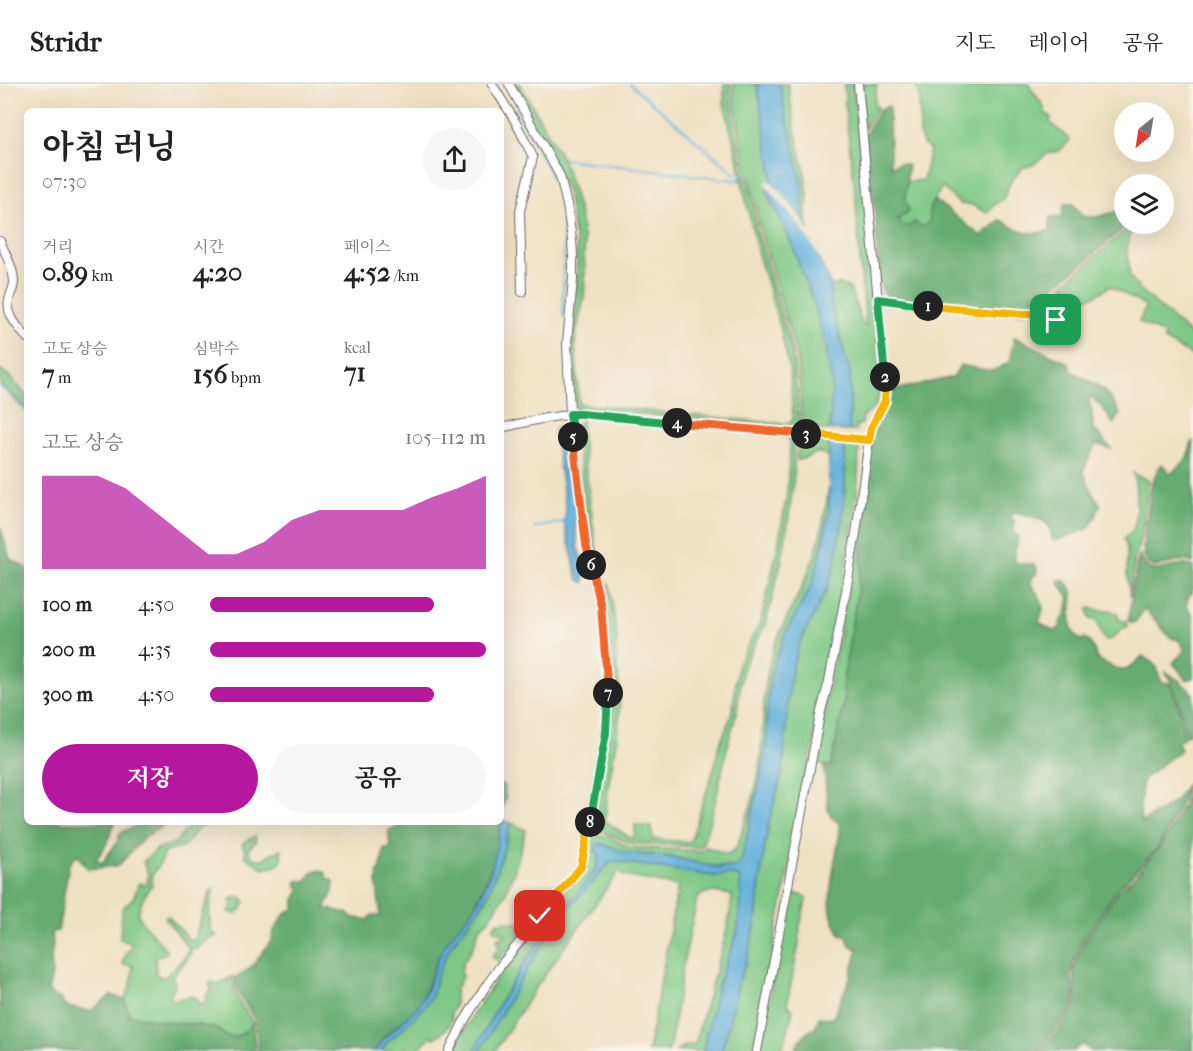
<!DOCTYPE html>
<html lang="ko">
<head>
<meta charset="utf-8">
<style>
	:root { --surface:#fff; --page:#f6f6f6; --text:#222; --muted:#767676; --line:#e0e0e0; --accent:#b5179e }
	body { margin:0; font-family:"IM FELL French Canon","Noto Serif KR",serif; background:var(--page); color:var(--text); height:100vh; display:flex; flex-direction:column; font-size:22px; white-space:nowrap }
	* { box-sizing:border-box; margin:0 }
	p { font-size:20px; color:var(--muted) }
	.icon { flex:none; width:33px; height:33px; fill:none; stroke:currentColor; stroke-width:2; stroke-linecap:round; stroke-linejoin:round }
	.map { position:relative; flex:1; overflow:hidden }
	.details { position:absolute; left:24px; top:24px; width:480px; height:717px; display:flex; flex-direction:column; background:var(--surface); border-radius:9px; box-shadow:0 6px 24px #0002 }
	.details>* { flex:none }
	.needle { width:39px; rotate:210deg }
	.buttons { position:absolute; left:1114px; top:18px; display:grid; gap:12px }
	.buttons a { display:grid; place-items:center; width:60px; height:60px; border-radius:50%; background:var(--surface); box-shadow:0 6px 24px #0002; font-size:30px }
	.pin { position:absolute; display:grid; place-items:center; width:51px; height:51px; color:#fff; margin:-26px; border-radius:12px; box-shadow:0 3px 9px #0006 }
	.km { position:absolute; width:30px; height:30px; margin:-15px; border-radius:50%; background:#222; color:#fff; font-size:16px; line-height:30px; text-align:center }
	.round { display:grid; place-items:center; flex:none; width:63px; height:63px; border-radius:32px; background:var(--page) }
	.summary { display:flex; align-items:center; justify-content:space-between; height:102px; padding:0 18px }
	h1 { font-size:33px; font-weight:700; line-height:45px }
	.figures { display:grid; grid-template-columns:repeat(3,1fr); gap:9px; height:102px; padding:6px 18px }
	.figures div { display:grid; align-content:center }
	.figures b { font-size:26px; font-weight:700 }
	.figures small { font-size:16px; font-weight:400 }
	.figures p { font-size:16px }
	.chart { height:168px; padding:12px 18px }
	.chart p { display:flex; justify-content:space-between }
	.chart svg { width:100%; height:108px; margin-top:6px; fill:var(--accent); opacity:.7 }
	.button { display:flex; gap:12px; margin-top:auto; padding:12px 18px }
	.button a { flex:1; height:69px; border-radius:36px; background:var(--accent); color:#fff; font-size:24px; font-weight:700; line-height:69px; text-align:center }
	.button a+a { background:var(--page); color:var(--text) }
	ul { padding:0 18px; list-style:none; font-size:20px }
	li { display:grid; grid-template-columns:96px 72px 1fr; align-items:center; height:45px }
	li i { height:15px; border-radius:8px; background:var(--accent) }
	header { display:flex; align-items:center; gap:36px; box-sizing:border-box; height:84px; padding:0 30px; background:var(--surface); border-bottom:2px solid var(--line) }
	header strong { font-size:28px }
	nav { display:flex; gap:33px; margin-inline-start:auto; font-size:21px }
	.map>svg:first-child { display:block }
	.green { fill:#7ec885; stroke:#507560; stroke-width:1.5 }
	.forest { fill:#66ac72; stroke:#446756; stroke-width:1.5 }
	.water { fill:#63b1dc; stroke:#426a8c; stroke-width:1.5 }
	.pier { fill:#efe1c3 }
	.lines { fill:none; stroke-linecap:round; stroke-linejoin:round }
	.stream { stroke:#63b1dc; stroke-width:2 }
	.minor-casing { stroke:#6a656b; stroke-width:10 }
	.minor { stroke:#fff; stroke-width:8 }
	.split-1-casing { stroke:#fff; stroke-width:12 }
	.split-2-casing { stroke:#fff; stroke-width:12 }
	.split-3-casing { stroke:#fff; stroke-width:12 }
	.split-4-casing { stroke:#fff; stroke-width:12 }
	.split-5-casing { stroke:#fff; stroke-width:12 }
	.split-6-casing { stroke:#fff; stroke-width:12 }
	.split-7-casing { stroke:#fff; stroke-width:12 }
	.split-8-casing { stroke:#fff; stroke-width:12 }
	.split-9-casing { stroke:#fff; stroke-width:12 }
	.split-1 { stroke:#f5b400; stroke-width:8 }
	.split-2 { stroke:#22a559; stroke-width:8 }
	.split-3 { stroke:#f5b400; stroke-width:8 }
	.split-4 { stroke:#f0652b; stroke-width:8 }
	.split-5 { stroke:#22a559; stroke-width:8 }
	.split-6 { stroke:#f0652b; stroke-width:8 }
	.split-7 { stroke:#f0652b; stroke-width:8 }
	.split-8 { stroke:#22a559; stroke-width:8 }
	.split-9 { stroke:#f5b400; stroke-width:8 }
</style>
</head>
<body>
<header>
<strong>Stridr</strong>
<nav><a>지도</a><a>레이어</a><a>공유</a></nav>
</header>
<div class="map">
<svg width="1193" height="967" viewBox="0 0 1193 967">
	<rect width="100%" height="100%" fill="#f7f3e8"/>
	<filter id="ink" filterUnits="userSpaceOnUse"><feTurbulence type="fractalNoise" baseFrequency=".0167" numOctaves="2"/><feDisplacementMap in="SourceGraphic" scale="12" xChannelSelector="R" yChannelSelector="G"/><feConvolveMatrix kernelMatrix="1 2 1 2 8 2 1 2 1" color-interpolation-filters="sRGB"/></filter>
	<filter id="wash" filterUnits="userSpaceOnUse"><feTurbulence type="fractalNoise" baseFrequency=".008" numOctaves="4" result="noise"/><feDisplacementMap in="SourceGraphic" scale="24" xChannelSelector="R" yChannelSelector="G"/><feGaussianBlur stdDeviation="1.35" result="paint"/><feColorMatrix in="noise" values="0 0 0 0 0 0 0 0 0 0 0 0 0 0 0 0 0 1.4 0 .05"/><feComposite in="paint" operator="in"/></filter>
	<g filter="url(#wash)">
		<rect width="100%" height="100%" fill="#efe1c3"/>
		<g class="green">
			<path d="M510 0H520L562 74 572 103 579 128 584 158 585 197 584 214 576 249 575 262 579 320 784 340 793 337 790 289 780 242 758 170 742 98V92L724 19V0H731L730 10 743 86 750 104 757 146 793 271 798 320 799 338 797 344 575 325 571 252 576 221 577 181 576 160 567 107Z"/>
			<path d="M734 0H757L773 95 767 102 771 119 775 122 793 163 816 226 826 263 832 301 830 346 802 345 800 302 796 270 760 145 752 103 746 85 733 10Z"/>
			<path d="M780 0H788L795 47 804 84 808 110 806 127 810 155 803 132 802 102 792 55 785 28Z"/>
			<path d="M844 0H853L869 155 881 302C879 316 876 326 863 332L862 340 857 341 856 347H849L850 318V290L830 216 831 202 840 200 850 204 862 239 866 242 860 180 856 116 846 33Z"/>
			<path d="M861 0H877L874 23H878L864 46Z"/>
			<path d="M916 0H964L966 3 973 4 979 0H1029C1033 11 1044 18 1046 30L1051 32 1050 38 1070 56 1060 66 1047 70 1031 82 1023 83 1011 97 1003 115 995 120 987 129 970 120H960L942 103C939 109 931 118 930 125 929 133 933 126 931 134 927 147 909 143 900 141L897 134 908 128 905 115 906 98 923 96 930 66 923 60 920 51V31L919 24 920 11 917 5Z"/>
			<path d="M1133 140H1136L1130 151 1127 164 1130 192 1138 204 1193 253V272L1164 256 1165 251 1139 238 1146 222 1110 202 1096 211 1087 214 1062 201 1074 191Z"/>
			<path d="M0 285 9 292 27 312V326L6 305 0 301Z"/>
			<path d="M582 335 581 346 595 457 603 495 610 502 617 555 615 564 620 613 619 636 616 657 608 704 606 726 604 737 632 755 635 750V741L651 743 653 755 687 758 691 756 716 678 718 664 728 640 733 624 738 580 760 539 763 528 778 462 787 410 790 361 787 354H797L794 361V390L789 431 783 470 774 507 766 540 746 577 742 590 737 627 729 655 715 719 702 761 700 763 630 759 610 750 593 744 605 676 612 622 609 536 597 494 590 461 576 349V342Z"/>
			<path d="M804 353 829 356 830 374C813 361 813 376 797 376L798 362 800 355Z"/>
			<path d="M845 357H849L850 359 854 360 859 365V369L857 414 830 576 753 967H721L726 952 739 897 748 871 756 839 759 805 764 767 769 738 783 685 789 602 793 580 800 558 826 507 834 484 841 446 845 405Z"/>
			<path d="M1133 389 1149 397 1141 453 1134 478 1130 513 1127 490V465L1124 455C1127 451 1132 448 1134 444 1137 433 1137 399 1133 389Z"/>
			<path d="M830 396 829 428 816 488 812 501 785 550 773 582 770 596 767 630V653L762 688 741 778 738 782 734 783 713 782 690 778 673 773 622 768 602 760C599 769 600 777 595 786L563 826 526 877 503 913 474 967H454L472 932 501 888 537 844 580 787 587 771 591 749 609 753 629 763 698 767H701L706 763 728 770 736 765C745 739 755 713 759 686 765 649 761 609 771 573 779 543 797 518 808 489 821 459 825 428 830 396Z"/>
			<path d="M859 450 862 454 861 484 842 604 845 612 831 683 814 678Z"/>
			<path d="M1091 524 1102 527 1110 526 1112 528 1117 529 1119 536 1126 537 1127 543C1118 545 1116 556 1106 557L1103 553 1097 537 1090 535 1088 525Z"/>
			<path d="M196 738H210V740L199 743C194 749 189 759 182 763 175 767 170 764 163 770L162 776 152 791V801C147 805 139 823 138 830L142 838 167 867 164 870 155 873 156 891 164 894 184 874 189 864 165 834 168 832 190 856 193 858 210 808 214 805C210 821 207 832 212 849L217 852 209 854 196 865H192L187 876 172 893C178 900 173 905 169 913L174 916 192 912 197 915 199 920 204 919 206 916V911L212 906 209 901 211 898H214L217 900 234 892C230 910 245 925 253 939L244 949 235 953 226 952 217 945 197 941 166 938 129 931 125 916 131 900 133 882 122 880 127 867 130 866 132 860 120 855 122 828 124 823 134 813 138 801 141 798 143 802 147 800 148 790 143 778 157 765 172 760 177 757 190 741Z"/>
			<path d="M511 739 526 746 515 785 505 810 491 833 479 845 474 861 463 879 461 887 462 893 455 906V920L451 930 452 935 448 943 435 954 431 952 416 967H413L405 962 402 967H382L386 960 405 940 433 908 438 889 450 863 482 821 487 813 502 771Z"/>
			<path d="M255 752 256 757 248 766 252 773 260 776 281 765 282 775 280 779 265 785 245 773V766L242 760Z"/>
			<path d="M616 777 714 792C723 791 734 788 741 795V819L737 850 717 903 703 967H676L686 961 695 960C701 938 707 915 714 892 722 865 730 840 732 811 719 810 706 803 697 815L684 876 669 967H648L678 802 625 792 619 787 534 906 495 967H480C507 918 534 869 568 825 577 814 587 805 596 794 603 787 605 779 616 777Z"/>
			<path d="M790 808 807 813 800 841 799 859 787 920 793 926 787 950 781 967H759Z"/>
			<path d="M239 813H242L245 817C243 823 241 827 236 830L229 828 233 818 230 815Z"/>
			<path d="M540 815 549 816 498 877 492 872 500 863 497 854 505 852V850L493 845 496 839 507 837 519 839 526 837 534 817Z"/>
		</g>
		<g class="forest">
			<path d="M889 22 890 82 901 79 908 81 905 115 909 128 898 134 901 141 908 143 915 138 921 143C935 137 928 135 930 124 931 121 933 119 935 116L981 152 1000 136C1021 147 1025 153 1050 146V133H1062L1064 120H1073L1084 133H1097L1125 125V140H1128L1070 190 1031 219 1023 229 957 223 888 213 884 209 879 198 875 126 864 53 880 25Z"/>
			<path d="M1014 253 1069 279 1071 287C1097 301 1106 303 1120 330L1113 340 1103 324 1090 312 1089 317 1092 328 1093 344 1111 365 1096 360 1083 387 1093 410 1100 420 1096 432 1088 445 1055 457 1051 454C1054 434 1031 433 1016 428L1011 431V434L1015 438C1015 442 1013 445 1013 450L1018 451V454L1014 471 1015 478 1023 480H1034L1037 485 1036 491 1033 492 1030 499C1034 505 1043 515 1043 523 1043 528 1040 534 1039 539L1052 546 1053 548 1061 543 1060 538C1067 533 1068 522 1069 514L1058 497 1062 495C1088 510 1055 539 1082 557L1084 554C1092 559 1095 565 1096 574 1115 585 1126 593 1142 572 1147 575 1154 579 1157 584 1159 590 1158 593 1162 598L1169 599C1178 616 1181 634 1184 653L1178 658 1181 666 1143 695 1140 720 1141 739 1175 717 1187 700 1186 709 1158 763 1131 792 1114 809 1083 856 1072 881 1071 892 1074 910 1073 918 1070 924 1058 943 1036 967H795C799 956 804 949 815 944L819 933 833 934 850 894 858 865 850 862 847 853 840 850C837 845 834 839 832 833 826 810 837 771 840 747L839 739 832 734 828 726 824 682 831 683 845 612 842 604 861 484 862 455 859 450 868 368 875 342 887 319 890 307 954 293 960 281 992 287 1009 279Z"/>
			<path d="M1193 356V479L1189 477H1179L1155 483 1151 481 1147 478 1144 470 1143 462 1152 398 1161 380 1167 385 1171 390 1186 376Z"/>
			<path d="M0 442 10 475 27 484V738H115L112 743 108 758 96 776 102 779 118 757 120 749C134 741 150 738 166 738L160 744 144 753 119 781 108 783 88 785 77 770 69 780 58 847 51 848 53 860 51 873 52 890 48 908 62 916 64 922C75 927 79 923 91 927L111 911 125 916 129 931 166 938 197 941 217 945 226 952 235 953 244 949 253 939 255 967H0Z"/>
			<path d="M1140 471C1152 503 1173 472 1193 483V504L1187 517V523L1193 533V594L1187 596 1173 579 1185 566 1180 557 1170 553 1145 525C1140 529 1139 536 1133 539L1128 537 1137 479Z"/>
			<path d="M1166 588 1180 597 1193 610V648L1186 651C1182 625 1178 612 1166 588Z"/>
			<path d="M501 700H503L506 713 502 724 503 737 500 745 495 775 475 823 443 865 437 876 424 911 419 920 412 929 386 951 375 967H258C257 958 258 946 255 938 250 922 234 912 236 894L246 887 253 881 272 856 274 847 282 834 285 830 293 826 295 822V815L300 806 296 800 297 797 300 796 303 798 306 797 313 788 320 786 326 789 327 794 334 797 333 808 325 824 349 830 350 833 368 836 372 831 380 832C381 824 378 817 378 810 377 803 377 794 378 787L381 785C381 781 383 768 384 764L387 765 392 761 389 756V746L411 738H501Z"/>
			<path d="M1189 709 1193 712V967H1091L1082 960 1074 967H1039L1060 945 1072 925 1075 919 1076 910 1074 892V882L1085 857 1116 810 1133 794 1159 764 1170 746Z"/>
		</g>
		<g class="water">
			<path d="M757 0H780L785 28 792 55 802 102 803 132 810 155 831 202 830 216 850 290V318L849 347 830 346 832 301 826 263 816 226 793 163 775 122 771 119 766 102 773 95Z"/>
			<path d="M565 343 576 433C576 443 576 453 578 464 581 476 586 486 584 499L578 495 564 438 566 426 554 345Z"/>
			<path d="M829 356 845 357V405L841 446 834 484 826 507 800 558 793 580 789 602 783 685 769 738 764 767 759 805 756 839 748 871 739 897 726 952 721 967H703L717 903 737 850 741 819 740 795C734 788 723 791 714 792L616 777C605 779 603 787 596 794 587 805 577 814 568 825 534 869 507 919 480 967H474L503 913 526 877 563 826 595 786 600 774 598 770 595 767 597 760C607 760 615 766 624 768 641 771 658 771 675 774 692 776 716 787 734 783 739 782 738 781 741 778L762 688 767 653V630L770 596 773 582 785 550 812 501 824 457 829 428Z"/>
			<path d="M503 737 511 739 502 771 487 813 482 821 450 863 438 889 431 914 419 929 386 960 382 967H375C387 946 407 938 419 920 431 904 433 882 443 865 451 850 464 838 474 824 481 813 487 799 491 787 497 771 496 753 503 737Z"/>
		</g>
		<path class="pier" d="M769 96 782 109 806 142 811 150 829 191 809 156 801 143 765 100Z"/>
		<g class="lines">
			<g class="stream">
				<path d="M513 21 549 87 558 108 562 125 564 159 563 232"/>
				<path d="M564 75 740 97V94L630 0"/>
				<path d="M0 303 5 306 27 328"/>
				<path d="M534 444 564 438"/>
			</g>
		</g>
	</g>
	<g filter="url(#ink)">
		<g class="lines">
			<g class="minor-casing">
				<g id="minor">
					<path d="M492 0 515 37 533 73 520 127 522 208"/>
					<path d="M0 157C5 169 14 184 14 198 14 204 10 210 9 216 6 231 18 243 27 254"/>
					<path d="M878 215 927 222 1024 230H1039L1056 236"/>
					<path d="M501 344C527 338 554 331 581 330L869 356"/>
					<path d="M449 967 463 939 484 905 500 882 581 783 606 649 609 617 601 522 587 461 570 330 567 259 573 195V172L572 156 567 121 560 92 509 0"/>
					<path d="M757 967 820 631 829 597 846 507 856 449 869 356 871 343 885 317 886 304 858 0"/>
				</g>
			</g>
			<use href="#minor" class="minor"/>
		</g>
	</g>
	<g class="lines" filter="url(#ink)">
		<g class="split-1-casing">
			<path id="split-1" d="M928 222 1024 230H1039L1056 236"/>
		</g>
		<g class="split-2-casing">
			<path id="split-2" d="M885 293 878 215 928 222"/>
		</g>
		<g class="split-3-casing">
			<path id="split-3" d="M806 350 869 356 871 344 885 317 886 304 885 293"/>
		</g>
		<g class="split-4-casing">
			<path id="split-4" d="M677 339 806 350"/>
		</g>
		<g class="split-5-casing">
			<path id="split-5" d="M573 353 570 330H581L677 339"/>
		</g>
		<g class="split-6-casing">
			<path id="split-6" d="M573 353 586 461 591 481"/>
		</g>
		<g class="split-7-casing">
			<path id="split-7" d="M591 481 601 522 608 609"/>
		</g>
		<g class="split-8-casing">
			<path id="split-8" d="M590 738 606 649 608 609"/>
		</g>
		<g class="split-9-casing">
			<path id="split-9" d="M540 832 581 783 590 738"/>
		</g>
		<use href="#split-1" class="split-1"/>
		<use href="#split-2" class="split-2"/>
		<use href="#split-3" class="split-3"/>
		<use href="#split-4" class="split-4"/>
		<use href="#split-5" class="split-5"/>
		<use href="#split-6" class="split-6"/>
		<use href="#split-7" class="split-7"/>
		<use href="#split-8" class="split-8"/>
		<use href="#split-9" class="split-9"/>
	</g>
</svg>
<div class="buttons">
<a><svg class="needle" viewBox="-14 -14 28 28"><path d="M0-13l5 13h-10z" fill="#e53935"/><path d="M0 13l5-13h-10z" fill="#767676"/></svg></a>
<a><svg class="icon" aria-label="layers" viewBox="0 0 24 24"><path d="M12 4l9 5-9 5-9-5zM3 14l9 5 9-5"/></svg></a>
</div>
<div class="pin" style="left:1056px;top:236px;background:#1e9e55"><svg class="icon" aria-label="arrive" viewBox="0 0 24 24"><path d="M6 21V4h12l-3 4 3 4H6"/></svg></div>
<div class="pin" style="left:540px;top:832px;background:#d93025"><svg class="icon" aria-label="check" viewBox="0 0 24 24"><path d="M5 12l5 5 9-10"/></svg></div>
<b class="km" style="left:928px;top:222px">1</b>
<b class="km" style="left:885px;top:293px">2</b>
<b class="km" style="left:806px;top:350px">3</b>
<b class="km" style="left:677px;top:339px">4</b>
<b class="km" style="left:573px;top:353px">5</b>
<b class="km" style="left:591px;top:481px">6</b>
<b class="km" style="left:608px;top:609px">7</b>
<b class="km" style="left:590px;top:738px">8</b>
<section class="details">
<div class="summary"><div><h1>아침 러닝</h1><p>07:30</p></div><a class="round"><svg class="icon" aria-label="share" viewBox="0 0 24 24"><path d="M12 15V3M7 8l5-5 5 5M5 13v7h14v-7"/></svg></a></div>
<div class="figures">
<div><p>거리</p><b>0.89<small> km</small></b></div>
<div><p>시간</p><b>4:20</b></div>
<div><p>페이스</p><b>4:52<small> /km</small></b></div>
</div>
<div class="figures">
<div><p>고도 상승</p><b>7<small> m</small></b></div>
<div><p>심박수</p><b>156<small> bpm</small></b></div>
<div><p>kcal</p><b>71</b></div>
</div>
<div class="chart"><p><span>고도 상승</span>105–112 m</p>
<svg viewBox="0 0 160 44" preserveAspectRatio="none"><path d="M0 44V6L10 6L20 6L30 11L40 20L50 29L60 38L70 38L80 33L90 24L100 20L110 20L120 20L130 20L140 15L150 11L160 6V44z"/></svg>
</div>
<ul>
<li><b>100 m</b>4:50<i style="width:81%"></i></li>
<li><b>200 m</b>4:35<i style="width:100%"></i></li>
<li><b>300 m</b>4:50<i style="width:81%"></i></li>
</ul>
<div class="button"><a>저장</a><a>공유</a></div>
</section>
</div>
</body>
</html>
